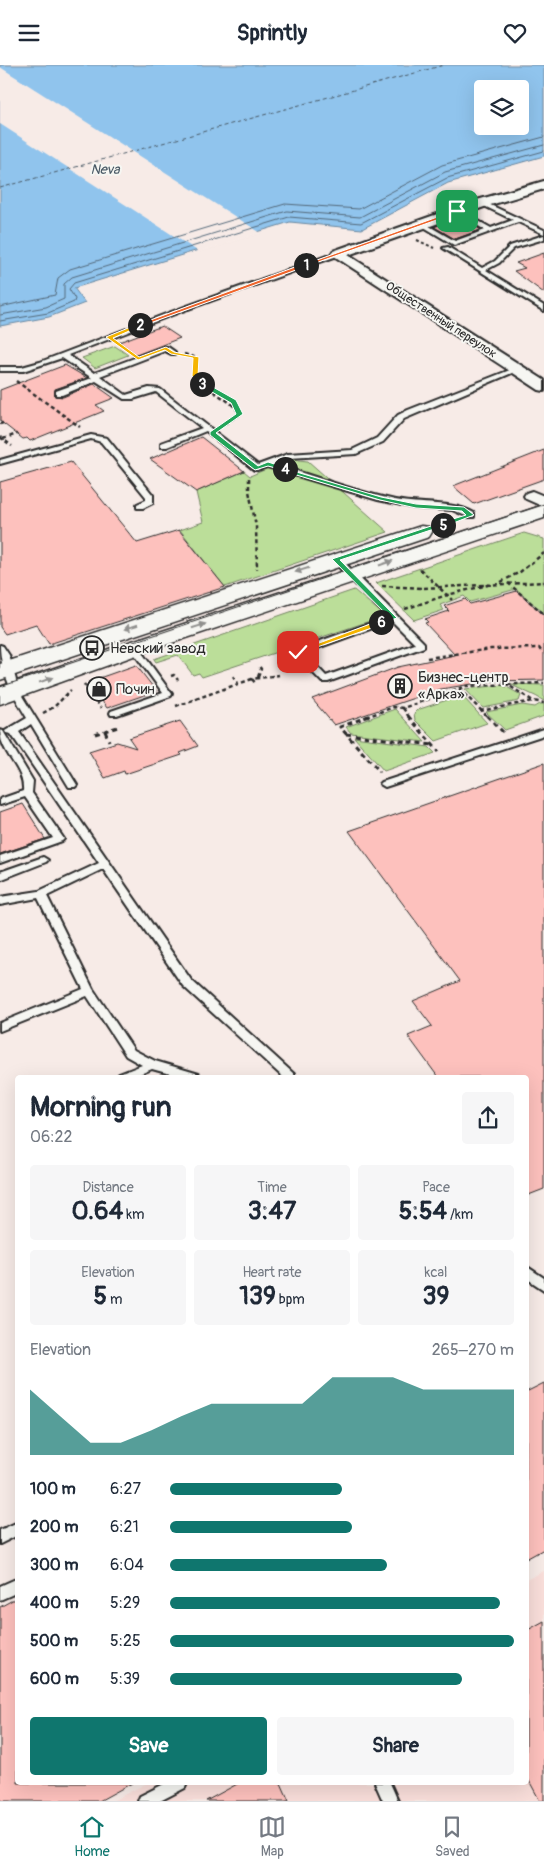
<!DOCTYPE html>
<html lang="en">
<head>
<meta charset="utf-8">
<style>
	:root { --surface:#fff; --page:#f6f6f7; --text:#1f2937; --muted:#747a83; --line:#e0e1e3; --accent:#0f766e }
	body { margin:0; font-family:Pangolin,sans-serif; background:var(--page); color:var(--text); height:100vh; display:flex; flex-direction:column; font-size:19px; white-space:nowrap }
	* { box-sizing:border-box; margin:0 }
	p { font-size:16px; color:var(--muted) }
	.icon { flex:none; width:28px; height:28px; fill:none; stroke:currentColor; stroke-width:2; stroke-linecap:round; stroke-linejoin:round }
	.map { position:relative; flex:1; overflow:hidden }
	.panel { position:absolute; left:15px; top:1010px; width:514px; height:710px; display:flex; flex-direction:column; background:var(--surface); border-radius:5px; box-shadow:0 5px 20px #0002 }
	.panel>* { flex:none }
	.buttons { position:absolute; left:474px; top:15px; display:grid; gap:10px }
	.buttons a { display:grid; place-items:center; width:55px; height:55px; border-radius:5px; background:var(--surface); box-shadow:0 5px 20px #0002; font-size:25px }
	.pin { position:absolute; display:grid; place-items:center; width:42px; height:42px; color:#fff; margin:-21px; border-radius:10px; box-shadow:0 2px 8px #0006 }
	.km { position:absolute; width:25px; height:25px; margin:-12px; border-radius:50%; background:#222; color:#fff; font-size:14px; line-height:25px; text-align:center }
	.round { display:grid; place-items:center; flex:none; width:52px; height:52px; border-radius:5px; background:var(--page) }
	.headline { display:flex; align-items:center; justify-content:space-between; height:85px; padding:0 15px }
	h1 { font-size:28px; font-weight:700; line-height:38px }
	.figures { display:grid; grid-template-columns:repeat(3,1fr); gap:8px; height:85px; padding:5px 15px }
	.figures div { display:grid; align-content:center; border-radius:5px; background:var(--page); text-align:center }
	.figures b { font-size:25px; font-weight:700 }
	.figures small { font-size:14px; font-weight:400 }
	.figures p { font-size:14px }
	.chart { height:140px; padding:10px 15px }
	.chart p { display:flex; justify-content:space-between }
	.chart svg { width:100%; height:90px; margin-top:5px; fill:var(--accent); opacity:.7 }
	.primary-button { display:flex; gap:10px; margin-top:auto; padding:10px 15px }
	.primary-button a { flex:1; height:58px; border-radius:5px; background:var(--accent); color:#fff; font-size:20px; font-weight:700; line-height:58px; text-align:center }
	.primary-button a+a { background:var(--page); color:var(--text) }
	ul { padding:0 15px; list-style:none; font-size:16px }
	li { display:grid; grid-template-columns:80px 60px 1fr; align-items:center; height:38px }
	li i { height:12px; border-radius:6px; background:var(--accent) }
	header { display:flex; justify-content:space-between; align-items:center; height:65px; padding:0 15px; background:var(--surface); font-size:22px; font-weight:700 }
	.menu { display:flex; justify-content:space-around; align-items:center; height:70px; border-top:1px solid var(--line); background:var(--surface); font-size:14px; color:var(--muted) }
	.menu a { display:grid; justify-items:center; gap:2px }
	.menu .selected { color:var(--accent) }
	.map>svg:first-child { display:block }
	.built { fill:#f9deda }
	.green { fill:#bbde99; stroke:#738462 }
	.water { fill:#90c4ed; stroke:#68879f; fill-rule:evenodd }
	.pier { fill:#f7ebe7 }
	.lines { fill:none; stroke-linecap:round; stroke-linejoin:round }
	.shore { stroke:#536879; stroke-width:1 }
	.ferry { stroke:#495965; stroke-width:1; stroke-dasharray:4 3; stroke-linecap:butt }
	.building { fill:#fdc1bd; stroke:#2b2b2b }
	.lane-casing { stroke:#2b2b2b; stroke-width:4 }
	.street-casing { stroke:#2b2b2b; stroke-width:4 }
	.secondary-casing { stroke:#2b2b2b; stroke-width:3 }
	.path-far2 { stroke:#2b2b2b; stroke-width:2; stroke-dasharray:3 2.5; stroke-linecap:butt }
	.path-far1 { stroke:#2b2b2b; stroke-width:2.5; stroke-dasharray:4 3; stroke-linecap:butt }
	.path { stroke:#2b2b2b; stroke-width:3; stroke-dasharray:5 4; stroke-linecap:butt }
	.lane { fill:#f6f6f2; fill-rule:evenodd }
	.street { fill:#f6f6f2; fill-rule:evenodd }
	.secondary { fill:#f6f6f2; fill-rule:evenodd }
	.tram { stroke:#2b2b2b; stroke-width:1 }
	.oneway { fill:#90908e }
	.split-1 { fill:#f0652b; stroke:#fff }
	.split-2 { fill:#f0652b; stroke:#fff }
	.split-3 { fill:#f5b400; stroke:#fff }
	.split-4 { fill:#22a559; stroke:#fff }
	.split-5 { fill:#22a559; stroke:#fff }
	.split-6 { fill:#22a559; stroke:#fff }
	.split-7 { fill:#f5b400; stroke:#fff }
	.labels { text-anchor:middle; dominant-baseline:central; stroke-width:4; stroke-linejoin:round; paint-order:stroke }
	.far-street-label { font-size:12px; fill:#2b2b2b; stroke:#f6f6f2 }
	.far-water-label { font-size:14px; font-style:italic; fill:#495965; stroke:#f6f6f2 }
	.poi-label { font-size:15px; fill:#2b2b2b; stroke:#f6f6f2; text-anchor:start }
</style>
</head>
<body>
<header><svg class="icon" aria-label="menu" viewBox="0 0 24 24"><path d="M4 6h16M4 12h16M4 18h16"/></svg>Sprintly<svg class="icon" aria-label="heart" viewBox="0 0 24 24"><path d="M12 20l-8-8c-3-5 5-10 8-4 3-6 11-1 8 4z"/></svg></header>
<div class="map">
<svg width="544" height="1736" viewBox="0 0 544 1736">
	<rect width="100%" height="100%" fill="#f7ebe7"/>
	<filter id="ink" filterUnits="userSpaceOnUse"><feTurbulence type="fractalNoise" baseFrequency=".02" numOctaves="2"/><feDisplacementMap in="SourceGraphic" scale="10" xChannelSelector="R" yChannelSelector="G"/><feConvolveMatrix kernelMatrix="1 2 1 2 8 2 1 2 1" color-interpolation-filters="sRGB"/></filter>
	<g filter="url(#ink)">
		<path class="built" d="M544 1506V1736H112L147 1718H526V1515Z"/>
		<g class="green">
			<path d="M115 281 128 290 95 303 82 293Z"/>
			<path d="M289 394 308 396 388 467 225 522 180 465 203 457 196 427 244 406 250 411Z"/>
			<path d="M524 468 544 474V548L516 524 470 537 464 531 440 540 444 545 414 555 376 518Z"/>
			<path d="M354 525 381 548 382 552 202 612 199 608 193 610 178 590 156 597 154 594Z"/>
			<path d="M510 619 544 620V636C534 629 522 626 510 619Z"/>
			<path d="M503 620 521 630 519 636 483 643 465 624Z"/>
			<path d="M456 632 465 634 487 658 436 676 415 655 414 648 417 645Z"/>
			<path d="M540 639H544V651L505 665 486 647 522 640 535 642Z"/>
			<path d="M395 644 425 677 351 668 346 662Z"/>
			<path d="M354 672 429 682 435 688 384 706Z"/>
		</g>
		<path class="water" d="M0 0H544V91L448 118 362 164 290 157 74 223 85 238 49 252 0 261ZM482 24H520V61H482Z"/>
		<path class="pier" d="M0 2 261 168 199 187 0 59Z"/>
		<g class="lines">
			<g class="shore">
				<path d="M0 242 55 230 58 213 70 204 285 139 359 144 442 100 544 72"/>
				<path d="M0 250 46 242 64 234V219L72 212 287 146 360 152 445 107 544 80"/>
				<path d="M0 256 48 248 74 237 75 234 69 224 74 218 289 152 361 158 447 113 544 86"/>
			</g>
			<path class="ferry" d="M0 123 444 0"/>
		</g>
		<g class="building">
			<path d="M460 152 481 165 455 174 434 162Z"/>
			<path d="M544 188V228L514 206 525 203 516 198Z"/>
			<path d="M162 261 180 273 136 290 119 277Z"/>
			<path d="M65 300 87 313 55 324V331L63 332 94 319 114 333 96 340 104 346 30 376 27 373 23 374 0 356V325Z"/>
			<path d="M201 372 244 406 196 427 150 394Z"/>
			<path d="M544 385V414L474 439 453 421Z"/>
			<path d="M71 397 137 478 179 465 225 522 49 579 36 559 5 569 0 562V417Z"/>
			<path d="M517 526 544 550V615L491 616 441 624 334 660 312 634 398 602 455 590 425 558 428 557 425 554 449 546 444 541 465 534 470 539Z"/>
			<path d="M136 600 156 626 107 643 88 617Z"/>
			<path d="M180 656 198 681 180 688 182 690 125 709 124 706 105 713 89 686 117 677 136 683 129 673Z"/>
			<path d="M544 698V1124L526 1131V1012H438L408 971 432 961 413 936 460 916 349 766Z"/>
			<path d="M23 739 45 774 0 789V747Z"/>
			<path d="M544 1318V1484L526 1494V1327Z"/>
			<path d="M18 1532V1718H132L99 1736H0V1542Z"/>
			<path d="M544 1556V1736H540L526 1710V1566Z"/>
			<path d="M239 1718H281L289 1736H206Z"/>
		</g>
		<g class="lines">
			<g class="lane-casing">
				<g id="lane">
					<path d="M480 137H484L544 165V169L518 157 454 180 419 159 424 158 455 176 485 165 455 147V145H459L491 163 513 155 480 139Z"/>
					<path d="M544 170V174L514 183 499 198 486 205 544 241V246L443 183 448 182 482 203 495 196 510 181Z"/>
					<path d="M338 187 340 188V190L188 244 68 290 94 308 164 282H168L175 287V289H171L165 286 100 311 126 330 149 323 160 324 258 400 288 389 352 385 377 373 398 350 408 345 515 303H519V305L404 354 383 377 356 389 289 393 274 399C314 411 354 426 395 435 420 440 453 436 474 448V452H468L452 445 416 443 378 435 267 402 257 405H254L206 366 167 382H161V378L202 363 156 327 133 334H124L96 316 62 330H56V326L92 313 62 293 23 306H0V302H22L40 297 184 242Z"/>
					<path d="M91 370 107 373 153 430V438L143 443H137V439L146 435V432L101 377 91 374 0 399V395Z"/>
					<path d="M333 492H339L424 578V582L328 617H322L295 589V585L388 552 333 496ZM392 556 415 579 326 611 304 588Z"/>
					<path d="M0 580 3 581 9 590 19 626 77 720 75 722H69L31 659 19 667 191 915 294 1009 295 1012H283L183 921 103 804 47 831 93 924 134 985 155 996 199 1009 200 1012H181L152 1004 133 1012H118L119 1009 142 1000 126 991 87 931 0 966V958L83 924 38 833 0 840V832L39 826 99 798 11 669 6 668 5 666 27 653C14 631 0 607 0 580Z"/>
					<path d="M134 580 137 581 172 629 171 631 117 650H111L110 648 111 646 163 628 130 583Z"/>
					<path d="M544 664V670L388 721 385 722 380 719 382 717Z"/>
					<path d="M0 665 3 666 33 716 32 728 64 774 62 776 0 798V791L53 773 25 732 0 740V734L23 726C25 703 0 689 0 665Z"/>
					<path d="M43 792 48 795 46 797 0 815V807Z"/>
					<path d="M526 1201 544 1213V1225L526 1213Z"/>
					<path d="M18 1457V1470L0 1479V1465Z"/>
					<path d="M18 1513V1527L0 1535V1521Z"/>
					<path d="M166 1718H187L185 1723 160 1736H138L140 1731Z"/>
					<path d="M375 1718H390L398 1736H383Z"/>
				</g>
			</g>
			<g class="street-casing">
				<g id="street">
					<path d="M544 116V124L487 141 348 190 544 315V326L539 325 331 189 333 186 477 135Z"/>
					<path d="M532 426 544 431V442L526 434 524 431 526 428Z"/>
				</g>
			</g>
			<g class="secondary-casing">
				<g id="secondary">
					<path d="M544 440V453L142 588 0 639V622L126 578Z"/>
					<path d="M421 461 429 462 432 467 429 472 0 615V599Z"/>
				</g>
			</g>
			<path class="path-far2" d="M417 175 434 183"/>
			<g class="path-far1">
				<path d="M184 289 197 293C196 298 194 304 195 309 199 324 230 331 240 349L222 360"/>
				<path d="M16 316 80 362"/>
				<path d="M0 359 3 358"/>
				<path d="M0 372 12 381"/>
				<path d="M3 374 17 369"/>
				<path d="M249 413V426L256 461 257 504"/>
				<path d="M420 504 452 535"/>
				<path d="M501 517 520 507 544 488"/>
				<path d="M508 518 544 549"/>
				<path d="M382 521 423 523 544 517"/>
				<path d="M405 544 447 530 488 520"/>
				<path d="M427 593 491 584 539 583 541 586"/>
				<path d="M171 611 174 610 178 615"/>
				<path d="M233 611 238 618"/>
				<path d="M258 612 261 604 259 601"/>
				<path d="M252 614 256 619"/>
				<path d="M505 618 533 636 544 638"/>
				<path d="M84 619 101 643"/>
				<path d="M459 624 488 652"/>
				<path d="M176 641 252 614 279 610"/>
				<path d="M403 643 409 652"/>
				<path d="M480 646 533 636"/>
				<path d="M43 648 54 642 71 625"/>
				<path d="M366 652 394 642 403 643 466 621 544 618"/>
			</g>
			<g class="path">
				<path d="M369 651 340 662 380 707"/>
				<path d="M408 651 439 687"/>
				<path d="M487 651 503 667"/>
				<path d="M105 666 109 676"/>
				<path d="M95 669 118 662"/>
				<path d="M346 669 433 680"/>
			</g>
			<use href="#lane" class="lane"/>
			<use href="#street" class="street"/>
			<use href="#secondary" class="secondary"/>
			<path class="tram" d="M0 622 544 439"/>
		</g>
		<defs><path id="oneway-solid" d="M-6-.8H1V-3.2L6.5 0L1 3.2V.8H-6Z" transform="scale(1.25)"/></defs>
		<g class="oneway">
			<use href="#oneway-solid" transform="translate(386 498) rotate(-19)"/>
			<use href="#oneway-solid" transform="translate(302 505) rotate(162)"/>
			<use href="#oneway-solid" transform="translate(199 561) rotate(-18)"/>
			<use href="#oneway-solid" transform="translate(131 562) rotate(162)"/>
			<use href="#oneway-solid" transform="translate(46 615) rotate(-21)"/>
		</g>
	</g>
	<path class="split-1" d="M457 145 459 147 307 201 303 200Z"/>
	<path class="split-2" d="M306 198 307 201 142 261 137 260Z"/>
	<path class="split-3" d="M138 259 143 260 113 273 139 292 166 282 174 287 199 292 198 311 204 320H200L192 311 193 293 171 289 165 285 138 295 106 272Z"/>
	<path class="split-4" d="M200 317H204L236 335 243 349 216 368 258 401 268 397 287 403V406L268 401 255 405 210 370V367L236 349 231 338 200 320Z"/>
	<path class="split-5" d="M283 403 381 432 416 439 464 442 474 450 443 462 440 458 466 450 462 446 416 443 380 435 283 406Z"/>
	<path class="split-6" d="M440 458 446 460 340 495 397 553 378 559V556L389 552 332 494Z"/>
	<path class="split-7" d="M381 555 383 559 300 588 295 587Z"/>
	<defs>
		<g id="bus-ring" transform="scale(1.25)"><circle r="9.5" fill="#f6f6f2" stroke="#2b2b2b" stroke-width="1.5"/><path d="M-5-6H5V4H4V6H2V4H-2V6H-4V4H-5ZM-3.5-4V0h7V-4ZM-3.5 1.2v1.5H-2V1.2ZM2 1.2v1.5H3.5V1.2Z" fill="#2b2b2b"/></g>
		<g id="building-ring" transform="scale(1.25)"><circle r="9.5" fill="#f6f6f2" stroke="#2b2b2b" stroke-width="1.5"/><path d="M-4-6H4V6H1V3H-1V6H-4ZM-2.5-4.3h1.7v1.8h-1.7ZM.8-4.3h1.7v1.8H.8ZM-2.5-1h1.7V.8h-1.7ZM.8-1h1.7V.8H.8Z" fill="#2b2b2b"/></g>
		<g id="shop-ring" transform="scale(1.25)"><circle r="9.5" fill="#f6f6f2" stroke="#2b2b2b" stroke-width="1.5"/><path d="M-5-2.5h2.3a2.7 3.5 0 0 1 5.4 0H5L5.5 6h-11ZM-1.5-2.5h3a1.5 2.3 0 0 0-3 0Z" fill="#2b2b2b"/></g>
	</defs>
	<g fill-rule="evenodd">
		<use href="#bus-ring" x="92" y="583"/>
		<use href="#building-ring" x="400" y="621"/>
		<use href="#shop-ring" x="99" y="624"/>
	</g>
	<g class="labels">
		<g class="far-street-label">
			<text transform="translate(441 255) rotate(33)">Общественный переулок</text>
		</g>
		<g class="far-water-label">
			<text x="105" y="104">Neva</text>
		</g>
		<g class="poi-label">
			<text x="110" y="583">Невский завод</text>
			<text x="418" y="612">Бизнес-центр<tspan x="418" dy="17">«Арка»</tspan></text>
			<text x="116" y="624">Почин</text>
		</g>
	</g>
</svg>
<div class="buttons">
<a><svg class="icon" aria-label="layers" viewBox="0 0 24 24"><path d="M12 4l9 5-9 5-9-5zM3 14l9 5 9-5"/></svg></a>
</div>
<div class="pin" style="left:457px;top:146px;background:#1e9e55"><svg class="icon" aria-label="arrive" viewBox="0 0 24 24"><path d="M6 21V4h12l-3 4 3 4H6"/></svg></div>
<div class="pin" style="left:298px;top:587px;background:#d93025"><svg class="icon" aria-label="check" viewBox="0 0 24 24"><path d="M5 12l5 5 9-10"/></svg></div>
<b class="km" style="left:306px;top:200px">1</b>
<b class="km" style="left:140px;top:260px">2</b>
<b class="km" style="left:202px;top:319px">3</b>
<b class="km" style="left:285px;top:404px">4</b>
<b class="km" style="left:443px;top:460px">5</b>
<b class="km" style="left:381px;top:557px">6</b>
<section class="panel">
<div class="headline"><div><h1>Morning run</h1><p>06:22</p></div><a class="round"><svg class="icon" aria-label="share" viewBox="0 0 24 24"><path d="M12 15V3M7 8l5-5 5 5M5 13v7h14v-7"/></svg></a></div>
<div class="figures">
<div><p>Distance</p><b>0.64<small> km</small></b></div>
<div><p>Time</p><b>3:47</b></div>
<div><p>Pace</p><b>5:54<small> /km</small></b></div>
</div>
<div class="figures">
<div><p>Elevation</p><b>5<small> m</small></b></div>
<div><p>Heart rate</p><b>139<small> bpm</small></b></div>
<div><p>kcal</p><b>39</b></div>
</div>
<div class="chart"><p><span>Elevation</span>265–270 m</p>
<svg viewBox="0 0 160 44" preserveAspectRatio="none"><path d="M0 44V12L10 25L20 38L30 38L40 32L50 25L60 19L70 19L80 19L90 19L100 6L110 6L120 6L130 12L140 12L150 12L160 12V44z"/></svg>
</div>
<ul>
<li><b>100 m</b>6:27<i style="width:50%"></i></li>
<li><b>200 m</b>6:21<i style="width:53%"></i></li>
<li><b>300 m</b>6:04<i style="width:63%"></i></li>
<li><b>400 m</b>5:29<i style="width:96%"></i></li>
<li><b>500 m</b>5:25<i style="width:100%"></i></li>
<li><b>600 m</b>5:39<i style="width:85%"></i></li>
</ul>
<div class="primary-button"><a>Save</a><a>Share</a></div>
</section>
</div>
<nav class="menu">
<a class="selected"><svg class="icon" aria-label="home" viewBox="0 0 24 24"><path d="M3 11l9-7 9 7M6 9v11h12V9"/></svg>Home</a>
<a><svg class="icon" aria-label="map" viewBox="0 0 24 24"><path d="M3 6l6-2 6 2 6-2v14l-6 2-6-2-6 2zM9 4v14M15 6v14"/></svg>Map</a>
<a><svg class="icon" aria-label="saved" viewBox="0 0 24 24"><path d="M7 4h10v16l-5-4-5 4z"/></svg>Saved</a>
</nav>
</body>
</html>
